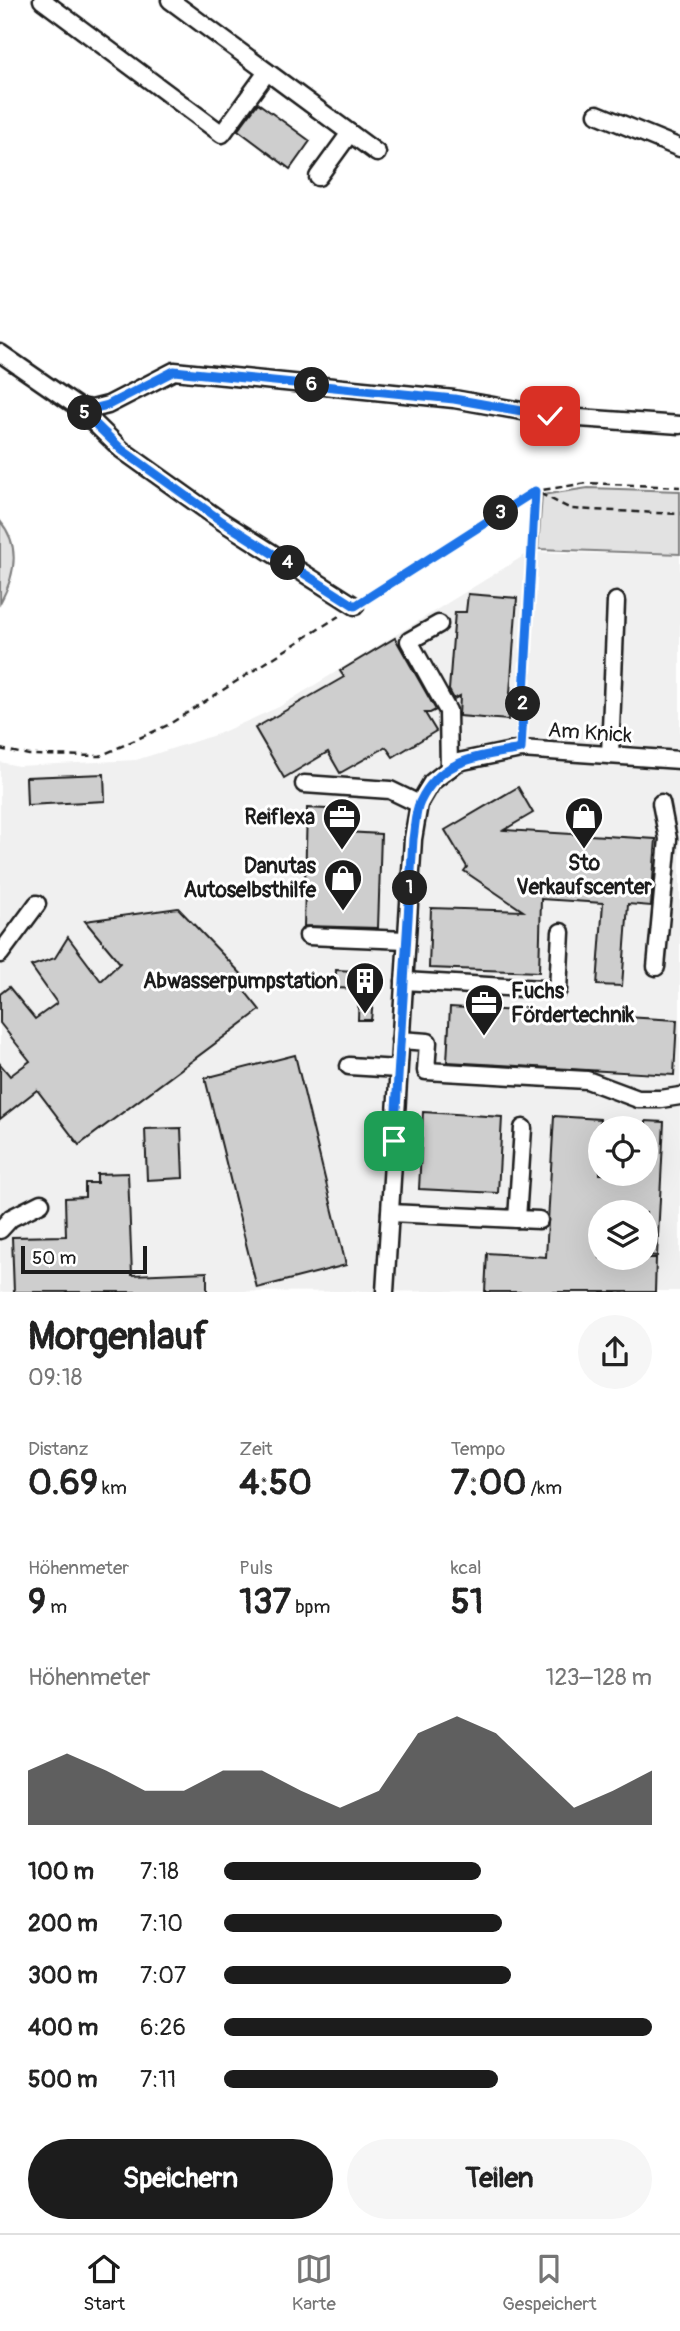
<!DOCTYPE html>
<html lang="de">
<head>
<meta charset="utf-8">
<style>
	:root { --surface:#fff; --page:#f6f6f6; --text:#222; --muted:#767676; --line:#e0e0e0; --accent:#1c1c1c }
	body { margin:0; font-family:Pangolin,sans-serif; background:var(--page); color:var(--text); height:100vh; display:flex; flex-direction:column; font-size:26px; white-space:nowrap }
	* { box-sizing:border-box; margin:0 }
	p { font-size:23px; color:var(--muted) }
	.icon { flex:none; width:38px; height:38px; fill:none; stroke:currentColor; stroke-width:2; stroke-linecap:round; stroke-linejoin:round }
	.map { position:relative; height:1292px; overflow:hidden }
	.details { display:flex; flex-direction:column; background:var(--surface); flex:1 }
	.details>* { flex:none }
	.tools { position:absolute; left:588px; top:1116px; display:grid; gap:14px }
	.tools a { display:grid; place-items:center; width:70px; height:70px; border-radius:50%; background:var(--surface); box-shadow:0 7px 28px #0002; font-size:35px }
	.scale { position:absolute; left:21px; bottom:18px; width:126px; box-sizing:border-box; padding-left:7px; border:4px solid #1c1c1c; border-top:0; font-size:19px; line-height:24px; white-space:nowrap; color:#1c1c1c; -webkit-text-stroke:5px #fff; paint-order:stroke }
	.pin { position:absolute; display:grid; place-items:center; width:60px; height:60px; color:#fff; margin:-30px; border-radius:14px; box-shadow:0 4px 10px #0006 }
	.km { position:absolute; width:35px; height:35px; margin:-18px; border-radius:50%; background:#222; color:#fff; font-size:19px; line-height:35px; text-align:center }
	.round { display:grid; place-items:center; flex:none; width:74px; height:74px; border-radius:37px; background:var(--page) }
	.head { display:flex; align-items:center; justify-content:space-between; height:119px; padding:0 28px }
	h1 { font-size:38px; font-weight:800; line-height:52px }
	.stats { display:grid; grid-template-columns:repeat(3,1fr); gap:10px; height:119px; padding:7px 28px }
	.stats div { display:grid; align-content:center }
	.stats b { font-size:35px; font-weight:800 }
	.stats small { font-size:19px; font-weight:400 }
	.stats p { font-size:19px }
	.chart { height:196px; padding:14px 28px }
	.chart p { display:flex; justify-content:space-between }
	.chart svg { width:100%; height:126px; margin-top:7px; fill:var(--accent); opacity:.7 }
	.primary-button { display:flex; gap:14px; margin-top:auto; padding:14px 28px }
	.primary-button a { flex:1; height:80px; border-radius:42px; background:var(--accent); color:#fff; font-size:28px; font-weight:800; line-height:80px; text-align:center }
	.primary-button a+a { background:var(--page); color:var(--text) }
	ul { padding:0 28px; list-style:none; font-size:23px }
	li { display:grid; grid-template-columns:112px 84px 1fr; align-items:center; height:52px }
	li i { height:18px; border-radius:9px; background:var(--accent) }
	.tabs { display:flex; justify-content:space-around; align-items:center; height:98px; border-top:2px solid var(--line); background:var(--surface); font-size:19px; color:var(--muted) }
	.tabs a { display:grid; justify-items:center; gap:4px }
	.tabs .selected { color:var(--accent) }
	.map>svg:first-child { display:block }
	.built { fill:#f0f0f0; fill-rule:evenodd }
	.green { fill:#e2e2e2; stroke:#7f7f7f; stroke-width:2 }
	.building { fill:#cecece; stroke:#1c1c1c; stroke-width:2 }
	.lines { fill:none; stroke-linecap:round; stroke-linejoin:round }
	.minor-casing { stroke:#1c1c1c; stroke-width:21 }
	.path { stroke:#1c1c1c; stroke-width:2.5; stroke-dasharray:7 5; stroke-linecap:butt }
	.minor { stroke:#fff; stroke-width:16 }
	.route-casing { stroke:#fff; stroke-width:14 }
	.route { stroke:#1a73e8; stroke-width:9 }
	.labels { text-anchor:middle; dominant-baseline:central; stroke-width:6; stroke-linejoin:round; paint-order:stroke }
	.street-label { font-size:21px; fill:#1c1c1c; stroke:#fff }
	.poi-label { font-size:21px; font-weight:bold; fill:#1c1c1c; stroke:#fff; text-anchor:end }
</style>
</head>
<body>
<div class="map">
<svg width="680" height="1292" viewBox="0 0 680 1292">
	<rect width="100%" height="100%" fill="#fff"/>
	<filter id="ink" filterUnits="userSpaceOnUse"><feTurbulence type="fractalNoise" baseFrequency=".0143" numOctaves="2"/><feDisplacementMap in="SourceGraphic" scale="14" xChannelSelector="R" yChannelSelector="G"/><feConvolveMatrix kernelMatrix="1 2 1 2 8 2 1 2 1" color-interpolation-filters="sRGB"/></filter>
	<g filter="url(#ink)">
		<path class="built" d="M530 552 680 555V1291L0 1292V762L18 766 136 760 218 734 279 707ZM600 1129H646V1174H600ZM600 1213H646V1258H600Z"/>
		<g class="green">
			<path d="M588 488 680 491V554L538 549 542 495Z"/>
			<path d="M0 521C21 546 15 576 0 603Z"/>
		</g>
		<g class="building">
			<path d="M258 103 310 141 290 169 238 130Z"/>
			<path d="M468 594 517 598 508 720 459 716 460 696 454 699 449 690 455 612H466Z"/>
			<path d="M395 638 436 710 430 713H425L436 731 393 757 386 747 340 773 328 752 284 778 255 728 344 677 340 671Z"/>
			<path d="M104 774 105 801 27 805 26 777Z"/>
			<path d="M518 787 533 813 504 830 656 839 651 906 628 904 622 986 597 985 603 903 541 899 539 972 429 968 431 908 523 911 464 871 467 867 445 830Z"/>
			<path d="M307 808 347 810 346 832 381 834 378 928 304 926Z"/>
			<path d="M178 908 250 983 243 989 260 1010 79 1145 37 1090 0 1119V1064L10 1076 30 1061 0 1023V994L9 987 35 1019 57 1003 31 966 55 958 68 937 101 981 120 963 85 921Z"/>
			<path d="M336 970 376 972 371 1020H358L359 989 335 988Z"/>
			<path d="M450 1007 677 1020 674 1075 447 1062Z"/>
			<path d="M295 1055 346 1265 257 1288 205 1078Z"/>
			<path d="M423 1112 502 1117 498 1193 419 1189Z"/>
			<path d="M554 1116 600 1119V1174H646V1121L664 1122 657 1256 646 1255V1213H600V1258H656L655 1292H485L487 1253 546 1257Z"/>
			<path d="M181 1128 183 1178 147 1180 145 1129Z"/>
			<path d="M128 1173 132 1275 207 1272V1292H14L12 1237 66 1236 65 1198 85 1197V1183H97V1174Z"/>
		</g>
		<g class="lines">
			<g class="minor-casing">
				<g id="minor">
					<path d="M42 0 222 134 267 72"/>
					<path d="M170 0 377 153"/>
					<path d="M597 114 680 148"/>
					<path d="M318 177 350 133"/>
					<path d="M0 353 78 407 92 409 108 405 174 371 454 399 550 416 680 425"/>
					<path d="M78 407 122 450 220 520 355 606"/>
					<path d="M439 624 409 641 448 711 449 769"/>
					<path d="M610 755 616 601"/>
					<path d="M304 784 390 790 419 804"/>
					<path d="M308 936 406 940"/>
					<path d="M0 954 37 904"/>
					<path d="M656 967 668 839 661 803"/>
					<path d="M404 981 558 990 561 932"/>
					<path d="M400 1040 428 1042 426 1071 587 1080 638 1099H661L680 1096"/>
					<path d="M349 1066 398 1069"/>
					<path d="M390 1213 517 1219 523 1128"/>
					<path d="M517 1219 539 1220"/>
					<path d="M0 1230 11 1218 41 1203"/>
					<path d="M385 1292 413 839 419 804 432 782 458 762 521 749 680 760"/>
				</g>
			</g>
			<g class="path">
				<path d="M368 598 535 491 571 509 680 514"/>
				<path d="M522 734 535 491 588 483 680 487"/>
				<path d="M0 749 29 755 100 756 168 725 339 616"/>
			</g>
			<use href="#minor" class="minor"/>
		</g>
	</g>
	<g class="lines" filter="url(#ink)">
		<g class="route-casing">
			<path id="route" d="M394 1141 413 839C415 827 415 812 420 802 441 758 479 757 521 749L535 491 355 606 220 520 122 450 78 407 92 409 108 405 174 371 454 399 550 416"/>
		</g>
		<use href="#route" class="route"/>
	</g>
	<defs>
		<g id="shop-pin" transform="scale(2.0125)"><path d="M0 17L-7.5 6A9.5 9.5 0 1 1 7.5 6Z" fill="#1c1c1c" stroke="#fff"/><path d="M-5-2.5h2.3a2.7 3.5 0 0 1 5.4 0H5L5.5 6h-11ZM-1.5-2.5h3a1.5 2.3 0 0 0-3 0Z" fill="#fff"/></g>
		<g id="office-pin" transform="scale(2.0125)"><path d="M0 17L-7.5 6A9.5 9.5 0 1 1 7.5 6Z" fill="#1c1c1c" stroke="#fff"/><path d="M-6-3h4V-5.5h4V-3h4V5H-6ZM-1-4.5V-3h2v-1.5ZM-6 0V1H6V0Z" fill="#fff"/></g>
		<g id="building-pin" transform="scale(2.0125)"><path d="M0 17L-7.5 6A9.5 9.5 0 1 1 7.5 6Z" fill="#1c1c1c" stroke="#fff"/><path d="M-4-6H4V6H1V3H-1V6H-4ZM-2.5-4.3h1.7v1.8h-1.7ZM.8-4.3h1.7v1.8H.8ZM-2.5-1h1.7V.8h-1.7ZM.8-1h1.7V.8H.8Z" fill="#fff"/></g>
	</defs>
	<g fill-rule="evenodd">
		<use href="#shop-pin" x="584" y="816"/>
		<use href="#office-pin" x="342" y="817"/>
		<use href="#shop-pin" x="343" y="878"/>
		<use href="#building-pin" x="365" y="981"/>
		<use href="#office-pin" x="484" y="1003"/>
	</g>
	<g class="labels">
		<g class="street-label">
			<text transform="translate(590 733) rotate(4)">Am Knick</text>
		</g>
		<g class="poi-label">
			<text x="315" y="817">Reiflexa</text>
			<text x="584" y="863" text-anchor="middle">Sto<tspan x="584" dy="24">Verkaufscenter</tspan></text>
			<text x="316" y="866">Danutas<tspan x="316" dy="24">Autoselbsthilfe</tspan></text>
			<text x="338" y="981">Abwasserpumpstation</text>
			<text x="511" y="991" text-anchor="start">Fuchs<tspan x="511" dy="24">Fördertechnik</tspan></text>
		</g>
	</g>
</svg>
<div class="tools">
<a><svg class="icon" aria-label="locate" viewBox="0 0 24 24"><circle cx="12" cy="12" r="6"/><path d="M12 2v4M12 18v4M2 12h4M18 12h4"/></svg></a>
<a><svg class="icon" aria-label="layers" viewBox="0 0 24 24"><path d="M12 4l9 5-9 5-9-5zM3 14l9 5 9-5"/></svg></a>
</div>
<div class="scale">50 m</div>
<div class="pin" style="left:394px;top:1141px;background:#1e9e55"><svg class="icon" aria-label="arrive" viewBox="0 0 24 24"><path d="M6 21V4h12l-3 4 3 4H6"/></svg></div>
<div class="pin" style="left:550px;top:416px;background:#d93025"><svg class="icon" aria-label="check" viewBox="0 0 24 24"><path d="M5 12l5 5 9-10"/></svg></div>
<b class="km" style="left:410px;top:888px">1</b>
<b class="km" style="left:523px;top:704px">2</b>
<b class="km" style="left:501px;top:513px">3</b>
<b class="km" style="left:288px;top:563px">4</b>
<b class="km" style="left:85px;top:413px">5</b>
<b class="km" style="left:312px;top:385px">6</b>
</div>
<section class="details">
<div class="head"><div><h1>Morgenlauf</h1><p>09:18</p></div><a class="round"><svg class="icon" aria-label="share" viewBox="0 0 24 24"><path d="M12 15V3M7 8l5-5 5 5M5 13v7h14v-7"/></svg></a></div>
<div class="stats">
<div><p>Distanz</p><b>0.69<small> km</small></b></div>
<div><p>Zeit</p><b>4:50</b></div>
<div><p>Tempo</p><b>7:00<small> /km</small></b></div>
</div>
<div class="stats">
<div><p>Höhenmeter</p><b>9<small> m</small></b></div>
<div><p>Puls</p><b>137<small> bpm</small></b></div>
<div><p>kcal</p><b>51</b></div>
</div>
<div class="chart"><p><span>Höhenmeter</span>123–128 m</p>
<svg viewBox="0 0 160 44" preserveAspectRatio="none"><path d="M0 44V25L10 19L20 25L30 32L40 32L50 25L60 25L70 32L80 38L90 32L100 12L110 6L120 12L130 25L140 38L150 32L160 25V44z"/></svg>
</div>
<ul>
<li><b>100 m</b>7:18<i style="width:60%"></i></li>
<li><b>200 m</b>7:10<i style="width:65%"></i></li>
<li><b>300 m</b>7:07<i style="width:67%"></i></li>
<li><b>400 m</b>6:26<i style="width:100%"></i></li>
<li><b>500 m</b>7:11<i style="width:64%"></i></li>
</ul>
<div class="primary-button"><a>Speichern</a><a>Teilen</a></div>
</section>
<nav class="tabs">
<a class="selected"><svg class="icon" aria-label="home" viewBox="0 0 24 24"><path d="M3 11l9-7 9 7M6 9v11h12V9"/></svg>Start</a>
<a><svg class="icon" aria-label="map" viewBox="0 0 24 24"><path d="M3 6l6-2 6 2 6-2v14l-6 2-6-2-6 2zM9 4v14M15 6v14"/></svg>Karte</a>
<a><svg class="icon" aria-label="saved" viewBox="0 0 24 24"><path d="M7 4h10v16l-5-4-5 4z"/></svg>Gespeichert</a>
</nav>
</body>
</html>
